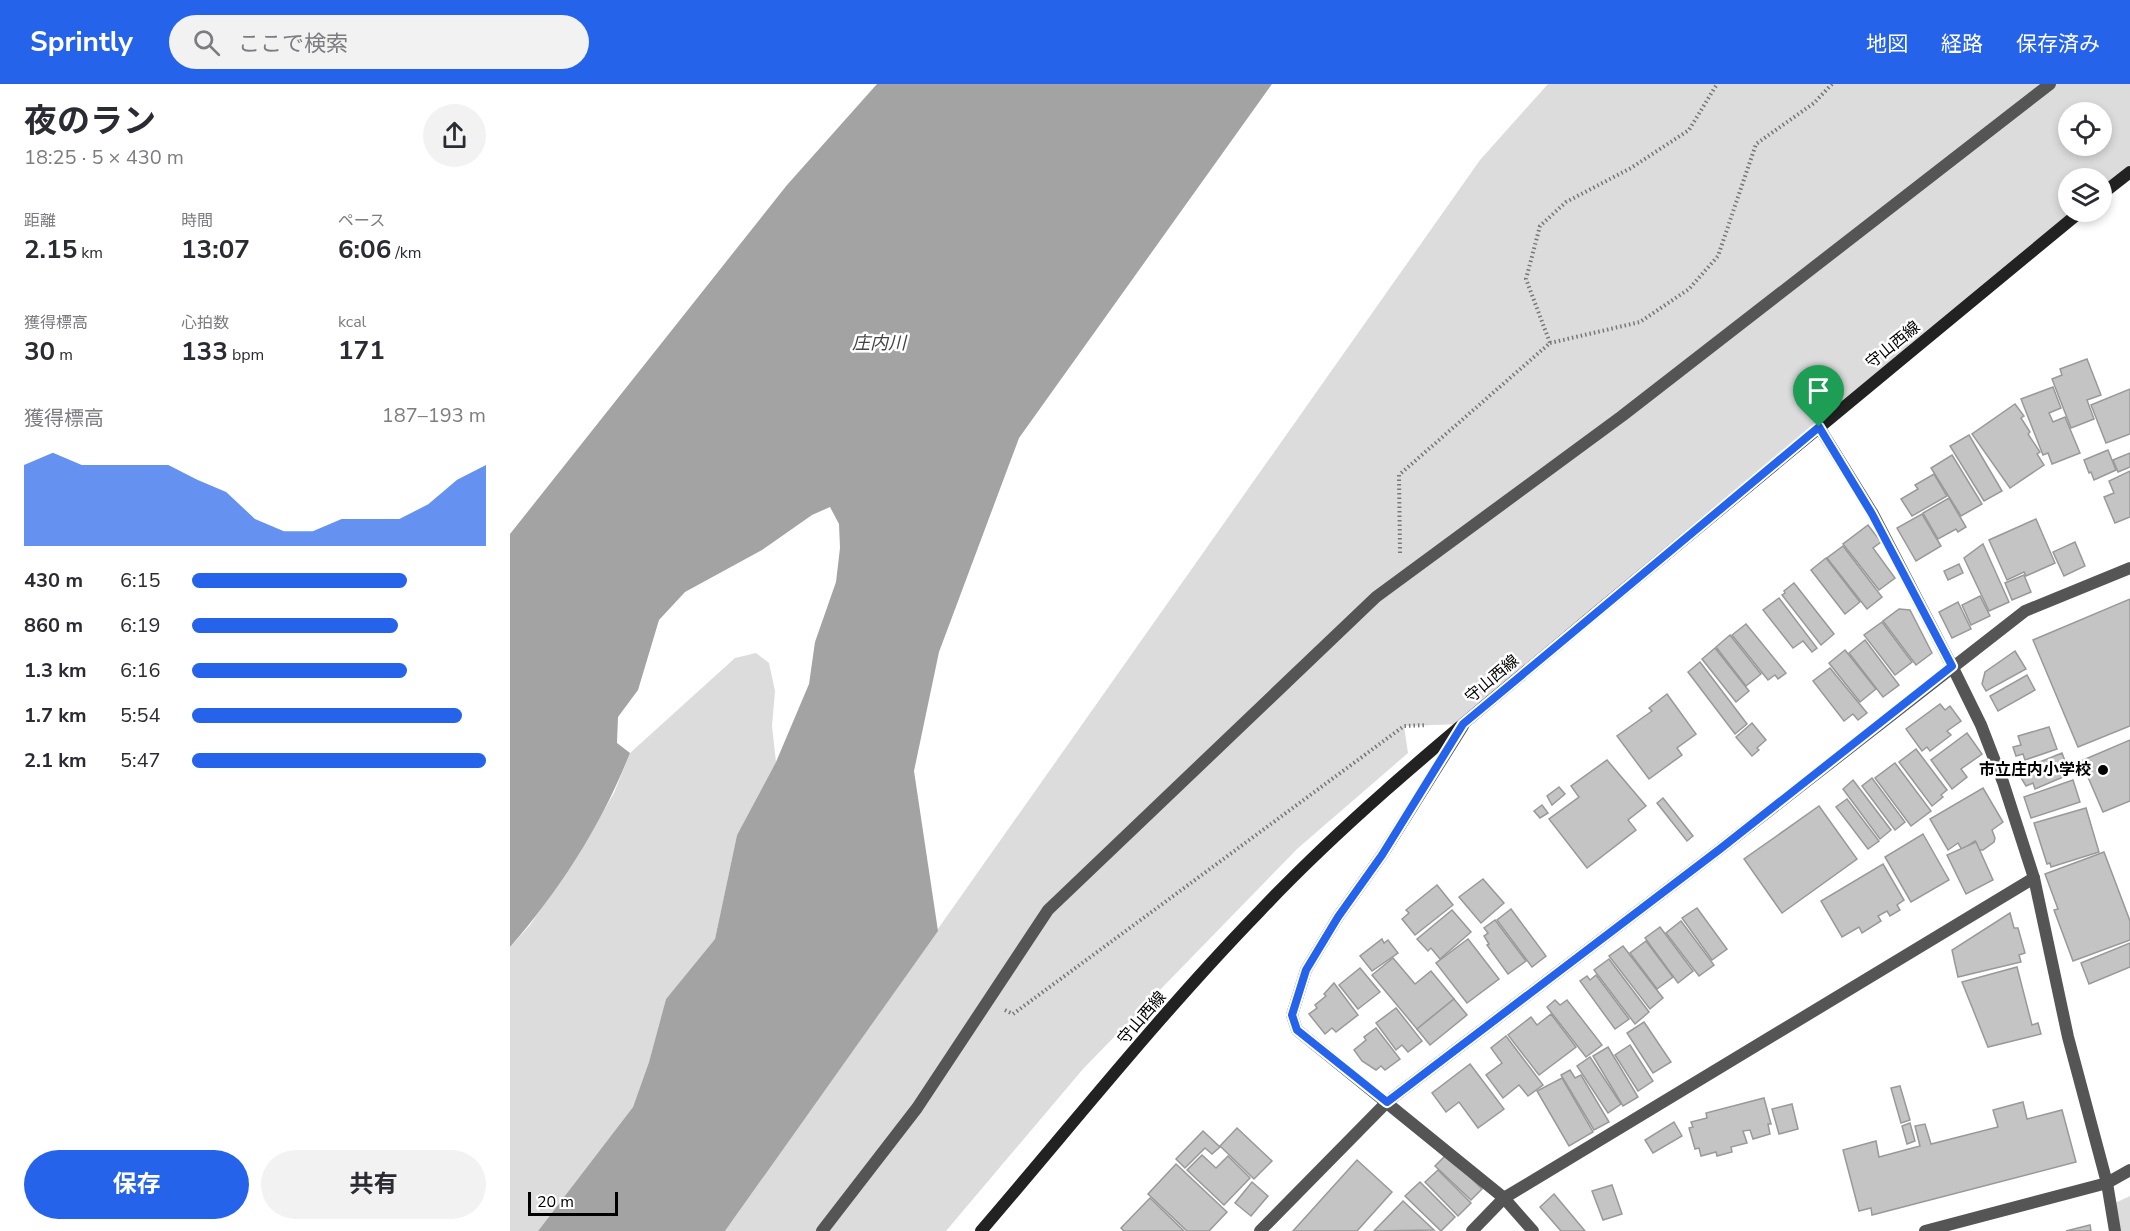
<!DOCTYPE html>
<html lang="ja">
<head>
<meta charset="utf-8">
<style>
	:root { --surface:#fff; --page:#f2f2f3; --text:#2b2b33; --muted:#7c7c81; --accent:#2563eb }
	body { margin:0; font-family:"Nunito Sans","Noto Sans JP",sans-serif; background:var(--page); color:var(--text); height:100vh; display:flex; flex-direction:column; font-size:22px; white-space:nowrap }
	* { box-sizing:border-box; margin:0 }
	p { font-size:20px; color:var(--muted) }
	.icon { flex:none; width:33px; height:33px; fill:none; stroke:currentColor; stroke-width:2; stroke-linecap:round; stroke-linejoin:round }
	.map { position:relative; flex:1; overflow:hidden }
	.panel { display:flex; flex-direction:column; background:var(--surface); width:510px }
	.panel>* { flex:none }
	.controls { position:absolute; left:1548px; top:18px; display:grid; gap:12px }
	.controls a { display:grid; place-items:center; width:54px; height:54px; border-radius:50%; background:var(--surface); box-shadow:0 3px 9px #0003; font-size:30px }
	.scale { position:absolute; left:18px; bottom:15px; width:90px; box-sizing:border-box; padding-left:6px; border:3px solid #000; border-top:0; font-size:16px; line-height:21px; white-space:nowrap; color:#000; -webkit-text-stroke:4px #fff; paint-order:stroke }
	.pin { position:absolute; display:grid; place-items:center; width:51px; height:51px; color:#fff; margin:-62px -26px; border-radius:50% 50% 50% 0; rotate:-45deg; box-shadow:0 0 6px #0007 }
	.pin .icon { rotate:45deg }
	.round { display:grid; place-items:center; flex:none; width:63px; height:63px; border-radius:32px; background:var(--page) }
	.headline { display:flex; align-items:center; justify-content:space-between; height:102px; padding:0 24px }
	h1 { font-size:33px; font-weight:700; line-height:45px }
	.stats { display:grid; grid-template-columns:repeat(3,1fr); gap:9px; height:102px; padding:6px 24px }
	.stats div { display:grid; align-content:center }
	.stats b { font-size:26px; font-weight:700 }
	.stats small { font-size:16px; font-weight:400 }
	.stats p { font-size:16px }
	.chart { height:168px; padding:12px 24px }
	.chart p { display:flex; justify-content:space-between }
	.chart svg { width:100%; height:108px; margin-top:6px; fill:var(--accent); opacity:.7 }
	.action { display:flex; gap:12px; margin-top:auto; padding:12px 24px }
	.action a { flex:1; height:69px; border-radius:36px; background:var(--accent); color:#fff; font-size:24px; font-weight:700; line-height:69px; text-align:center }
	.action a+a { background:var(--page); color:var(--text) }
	ul { padding:0 24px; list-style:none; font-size:20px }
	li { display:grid; grid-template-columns:96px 72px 1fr; align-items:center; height:45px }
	li i { height:15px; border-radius:8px; background:var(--accent) }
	header { display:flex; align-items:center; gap:36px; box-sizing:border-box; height:84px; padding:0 30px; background:var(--accent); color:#fff }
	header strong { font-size:28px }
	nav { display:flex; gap:33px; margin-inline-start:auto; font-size:21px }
	.search { width:420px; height:54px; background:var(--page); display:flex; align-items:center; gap:15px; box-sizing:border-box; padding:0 21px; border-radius:33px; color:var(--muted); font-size:22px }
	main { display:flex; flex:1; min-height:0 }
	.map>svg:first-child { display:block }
	.green { fill:#dcdcdc; fill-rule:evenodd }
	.water { fill:#a3a3a3 }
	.building { fill:#c4c4c4; stroke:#999; stroke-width:1.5 }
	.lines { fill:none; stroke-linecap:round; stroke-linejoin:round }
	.path { stroke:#777; stroke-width:4; stroke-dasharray:1.5 3; stroke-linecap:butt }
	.service { stroke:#555; stroke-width:12 }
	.minor { stroke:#555; stroke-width:12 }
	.tertiary { stroke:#555; stroke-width:12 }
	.secondary { stroke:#222; stroke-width:12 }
	.route-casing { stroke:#fff; stroke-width:12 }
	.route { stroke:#2563eb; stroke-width:8 }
	.poi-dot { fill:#000; stroke:#fff; stroke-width:2 }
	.labels { text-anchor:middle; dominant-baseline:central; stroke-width:5; stroke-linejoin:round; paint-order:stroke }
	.street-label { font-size:16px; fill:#000; stroke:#fff }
	.poi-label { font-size:16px; font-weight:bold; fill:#000; stroke:#fff; text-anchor:end }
	.water-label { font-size:18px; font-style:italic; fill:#444; stroke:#fff }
</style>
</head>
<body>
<header>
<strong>Sprintly</strong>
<div class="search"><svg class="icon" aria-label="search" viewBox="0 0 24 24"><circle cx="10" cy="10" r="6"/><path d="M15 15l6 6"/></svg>ここで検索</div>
<nav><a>地図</a><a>経路</a><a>保存済み</a></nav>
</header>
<main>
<section class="panel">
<div class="headline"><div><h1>夜のラン</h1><p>18:25 · 5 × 430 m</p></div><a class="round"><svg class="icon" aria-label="share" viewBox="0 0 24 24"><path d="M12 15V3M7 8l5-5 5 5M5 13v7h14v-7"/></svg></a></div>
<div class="stats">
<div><p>距離</p><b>2.15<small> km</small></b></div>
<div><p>時間</p><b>13:07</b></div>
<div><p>ペース</p><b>6:06<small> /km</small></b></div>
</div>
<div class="stats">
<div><p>獲得標高</p><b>30<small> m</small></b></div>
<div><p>心拍数</p><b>133<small> bpm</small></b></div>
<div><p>kcal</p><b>171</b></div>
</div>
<div class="chart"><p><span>獲得標高</span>187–193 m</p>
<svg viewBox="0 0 160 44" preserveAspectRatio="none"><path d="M0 44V11L10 6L20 11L30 11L40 11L50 11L60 17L70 22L80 33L90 38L100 38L110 33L120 33L130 33L140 27L150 17L160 11V44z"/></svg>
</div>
<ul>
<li><b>430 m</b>6:15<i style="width:73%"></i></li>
<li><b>860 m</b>6:19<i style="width:70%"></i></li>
<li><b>1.3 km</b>6:16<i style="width:73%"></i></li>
<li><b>1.7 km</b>5:54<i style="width:92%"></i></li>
<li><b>2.1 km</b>5:47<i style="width:100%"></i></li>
</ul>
<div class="action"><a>保存</a><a>共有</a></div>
</section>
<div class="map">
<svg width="1620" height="1147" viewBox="0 0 1620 1147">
	<rect width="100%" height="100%" fill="#fff"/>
	<g class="green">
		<path d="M1038 0H1620V88L1592 110V94H1558V128H1570L953 640 894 642 898 669 787 765 573 985 436 1147H215L970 76ZM1558 28H1592V62H1558Z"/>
		<path d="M246 569 259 579 265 607 262 642 266 678 227 751 205 855 156 915 139 978 123 1023 28 1147H0V863L20 841 69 769 104 709 120 669 225 574Z"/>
		<path d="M1620 1112V1147H1611L1605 1119Z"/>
	</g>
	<path class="water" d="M367 0H762L509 354 429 568 404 687 428 847 215 1147H28L123 1023 139 978 156 915 205 855 227 751 266 678 299 600 305 558 326 498 330 464 329 440 320 423 302 431 252 466 175 508 149 536 128 606 108 633 107 659 120 669C92 740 50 806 0 863V450L277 101Z"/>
	<g class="building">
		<path d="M1577 275 1591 311 1577 316 1584 335 1561 344 1542 295 1552 291 1550 285Z"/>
		<path d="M1543 303 1551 324 1539 329 1543 338 1555 333 1570 369 1542 380 1538 369 1533 371 1511 315Z"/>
		<path d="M1620 305V350L1596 359 1581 321Z"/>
		<path d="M1505 320 1514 332 1511 334 1520 348 1518 350 1530 368 1527 370 1534 381 1500 404 1462 350Z"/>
		<path d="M1459 351 1492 407 1474 417 1440 362Z"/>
		<path d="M1598 366 1606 386 1584 396 1581 388 1579 389 1574 376Z"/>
		<path d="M1620 369V383L1608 388 1603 376Z"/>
		<path d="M1442 371 1472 420 1451 432 1421 384Z"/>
		<path d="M1620 387V433L1605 439 1594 413 1604 409 1599 397Z"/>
		<path d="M1424 390 1437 412 1402 432 1391 415 1408 405 1405 401Z"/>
		<path d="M1439 414 1456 443 1448 448 1446 445 1428 455 1413 429Z"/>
		<path d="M1412 430 1431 462 1406 477 1387 444Z"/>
		<path d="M1526 435 1545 479 1516 492 1514 488 1497 496 1479 456Z"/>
		<path d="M1358 441 1371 458 1363 464 1385 494 1369 506 1333 460Z"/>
		<path d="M1565 458 1575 482 1554 492 1543 468Z"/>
		<path d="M1473 460 1499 518 1479 527 1454 474Z"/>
		<path d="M1333 462 1372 513 1357 525 1317 474Z"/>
		<path d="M1316 474 1350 518 1335 530 1301 486Z"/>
		<path d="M1449 480 1453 489 1438 496 1434 487Z"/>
		<path d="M1514 491 1521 508 1502 516 1495 499Z"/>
		<path d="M1284 499 1324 550 1311 561 1272 511 1275 509 1274 507Z"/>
		<path d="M1470 512 1480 532 1461 541 1452 521Z"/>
		<path d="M1269 514 1307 564 1302 568 1293 557 1283 564 1253 526Z"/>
		<path d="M1620 515V642L1568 663 1523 556Z"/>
		<path d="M1448 518 1461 545 1442 554 1429 528Z"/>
		<path d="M1389 525 1400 526 1422 569 1406 581 1373 537Z"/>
		<path d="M1372 538 1402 578 1385 591 1354 551Z"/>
		<path d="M1236 540 1276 589 1268 595 1265 591 1258 596 1222 551Z"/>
		<path d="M1220 551 1251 590 1236 602 1206 563Z"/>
		<path d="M1355 556 1389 601 1373 613 1339 569Z"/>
		<path d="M1205 564 1239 607 1226 618 1192 575Z"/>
		<path d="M1335 566 1366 605 1350 618 1319 579Z"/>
		<path d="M1505 567 1516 585 1476 607 1472 600 1475 588Z"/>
		<path d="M1190 578 1237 640 1225 650 1178 588Z"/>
		<path d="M1320 584 1357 629 1348 636 1343 630 1334 637 1303 597Z"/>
		<path d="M1517 591 1525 606 1488 627 1480 612Z"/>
		<path d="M1157 610 1186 650 1167 664 1172 671 1139 695 1107 652 1142 627 1139 624Z"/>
		<path d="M1430 620 1435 626 1440 622 1451 637 1437 647 1441 651 1420 667 1417 663 1412 667 1396 645Z"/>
		<path d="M1242 639 1256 656 1247 664 1249 666 1242 672 1226 653Z"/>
		<path d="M1539 643 1547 665 1515 676 1513 670 1506 672 1503 663 1511 661 1508 652Z"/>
		<path d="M1457 649 1472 670 1451 685 1457 693 1442 705 1421 676Z"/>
		<path d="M1620 656V717L1593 728 1571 677Z"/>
		<path d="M1406 665 1437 706 1431 711 1433 713 1422 722 1389 678Z"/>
		<path d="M1552 669 1560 690 1525 705 1523 699 1516 702 1507 687Z"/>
		<path d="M1097 676 1136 722 1118 736 1126 746 1077 784 1039 735 1069 713 1061 702Z"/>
		<path d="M1385 679 1421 727 1401 742 1365 694Z"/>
		<path d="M1362 694 1395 738 1385 746 1352 702Z"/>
		<path d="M1343 696 1381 746 1370 755 1333 705Z"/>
		<path d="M1563 696 1570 718 1521 734 1514 713Z"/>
		<path d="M1049 703 1055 710 1042 721 1037 712Z"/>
		<path d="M1473 704 1493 738 1482 746 1485 754 1484 758 1473 766H1469L1465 757 1452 766 1448 759 1438 766 1420 735Z"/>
		<path d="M1153 714 1183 752 1177 757 1147 719Z"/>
		<path d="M1337 715 1369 757 1358 765 1326 723Z"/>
		<path d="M1032 721 1038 729 1030 734 1024 727Z"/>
		<path d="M1309 722 1347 775 1272 829 1234 775Z"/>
		<path d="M1576 724 1589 768 1541 783 1540 779 1537 780 1524 739Z"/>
		<path d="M1413 750 1439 796 1401 818 1375 773Z"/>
		<path d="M1466 758 1483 796 1456 810 1437 771Z"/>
		<path d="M1594 768 1620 837V856L1563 877 1544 826 1548 825 1535 790Z"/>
		<path d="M1373 780 1394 816 1387 821 1390 826 1380 832 1377 827 1368 832 1371 837 1352 849 1349 843 1332 853 1311 817Z"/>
		<path d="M973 795 994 819 971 839 949 813Z"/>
		<path d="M927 801 943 821 905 851 892 835 899 829 896 826Z"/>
		<path d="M1187 824 1217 865 1202 876 1172 834Z"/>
		<path d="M1001 825 1036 872 1022 883 987 836Z"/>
		<path d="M942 826 961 848 930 875 921 864 918 867 907 855Z"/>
		<path d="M1500 829 1504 844H1508L1515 869 1509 871 1511 878 1448 893 1442 866Z"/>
		<path d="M985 836 1016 877 998 890 977 861 979 860 974 852 978 849 974 844Z"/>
		<path d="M1171 837 1204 881 1189 892 1156 849Z"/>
		<path d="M1150 843 1183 887 1168 899 1135 854Z"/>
		<path d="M872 855 874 859 878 856 888 869 862 887 850 872Z"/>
		<path d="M958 855 989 895 957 919 926 879Z"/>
		<path d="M1136 857 1163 893 1147 905 1120 869Z"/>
		<path d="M1620 859V883L1579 900 1571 879Z"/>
		<path d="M1113 862 1153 914 1140 925 1099 872Z"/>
		<path d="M883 874 905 900 921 887 944 915 907 945 862 891Z"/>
		<path d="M1099 875 1139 928 1125 940 1084 886Z"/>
		<path d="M1507 883 1522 941 1528 939 1531 950 1478 963 1452 898Z"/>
		<path d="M850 884 870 908 848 925 829 901Z"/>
		<path d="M1086 891 1119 935 1105 945 1070 897 1077 892 1080 896Z"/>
		<path d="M824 899 848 931 826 948 822 944 815 950 799 930 807 924 805 921 816 912 814 910Z"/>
		<path d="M944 915 957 931 920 961 907 945Z"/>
		<path d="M1045 916 1050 921 1057 916 1092 961 1076 973 1037 923Z"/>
		<path d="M886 924 912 957 898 968 892 961 886 966 866 939Z"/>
		<path d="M1041 930 1066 963 1029 991 998 951 1021 933 1027 941Z"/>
		<path d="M1134 938 1161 978 1143 989 1117 949Z"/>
		<path d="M866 944 890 975 875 986 871 982 866 986 852 977 844 966 856 956 854 953Z"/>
		<path d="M996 952 1033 1001 1018 1012 1009 1001 993 1014 976 991 992 979 981 964Z"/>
		<path d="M1120 961 1143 997 1128 1007 1105 971Z"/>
		<path d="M1098 963 1128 1013 1113 1022 1083 972Z"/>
		<path d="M1080 973 1111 1020 1098 1029 1067 982Z"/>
		<path d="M960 980 994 1025 968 1044 949 1018 936 1028 922 1009Z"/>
		<path d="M1060 986 1065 994 1071 991 1099 1038 1084 1046 1051 991Z"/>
		<path d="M1052 994 1083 1048 1059 1062 1027 1007Z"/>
		<path d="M1390 1002 1400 1036 1391 1039 1381 1004Z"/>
		<path d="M1254 1014 1261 1040H1258L1260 1050 1243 1055 1240 1046 1233 1047 1237 1059 1221 1063 1222 1068 1207 1072 1206 1068 1191 1072 1189 1064 1185 1065 1179 1044 1183 1043 1181 1038 1197 1034 1196 1029Z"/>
		<path d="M1513 1018 1517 1035 1552 1026 1566 1078 1362 1131 1361 1124 1349 1127 1333 1066 1366 1057 1369 1073 1410 1062 1405 1042 1415 1040 1421 1060 1488 1043 1483 1026Z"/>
		<path d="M1282 1020 1288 1045 1269 1050 1262 1025Z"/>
		<path d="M1164 1038 1172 1052 1143 1069 1135 1056Z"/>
		<path d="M1400 1039 1405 1057 1397 1060 1392 1042Z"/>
		<path d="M727 1044 762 1077 744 1095 710 1062Z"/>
		<path d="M693 1047 710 1063 702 1070 695 1064 675 1084 666 1075Z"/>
		<path d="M937 1070 972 1105 961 1116 925 1082Z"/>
		<path d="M692 1071 706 1084 718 1072 740 1094 714 1121 677 1086Z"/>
		<path d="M847 1076 882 1108 847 1147H783Z"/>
		<path d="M666 1080 717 1128 699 1147H677L638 1110Z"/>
		<path d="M928 1086 961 1119 948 1132 915 1098Z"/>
		<path d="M742 1098 758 1112 741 1132 725 1119Z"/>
		<path d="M910 1098 945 1133 931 1147 895 1112Z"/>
		<path d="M1102 1101 1112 1130 1093 1136 1082 1107Z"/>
		<path d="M1044 1110 1075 1147H1051L1030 1123Z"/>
		<path d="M640 1114 674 1147H614L611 1144Z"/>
		<path d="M893 1117 924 1146 864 1147Z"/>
		<path d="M1580 1141 1581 1147H1556Z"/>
	</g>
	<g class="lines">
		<g class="path">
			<path d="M1040 259 1130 238 1179 205 1208 172 1246 60 1304 19 1322 0"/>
			<path d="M890 469 889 391 1040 259 1016 195 1030 142 1056 118 1121 84 1179 46 1207 0"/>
			<path d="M495 926 503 930 894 642 917 641"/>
		</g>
		<path class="service" d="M312 1147 407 1024 538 826 866 513 1112 332 1540 0"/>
		<g class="minor">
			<path d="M1309 343 1363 430 1442 582 1471 641 1493 698 1524 794 1558 953 1597 1099 1605 1147"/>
			<path d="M953 642 872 771 828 833 796 886 782 931 787 946 994 1114 1023 1147"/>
			<path d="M750 1147 877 1018 1210 765 1515 527 1620 484"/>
			<path d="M962 1147 994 1114 1524 794"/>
		</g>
		<path class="tertiary" d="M1415 1147 1597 1099 1620 1086"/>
		<g class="secondary">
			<path d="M1592 110 1620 88"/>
			<path d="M471 1147C563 1040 651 929 749 828 849 722 965 631 1076 537 1241 400 1405 264 1570 128"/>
		</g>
	</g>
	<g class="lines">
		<g class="route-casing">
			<path id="route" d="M1309 343 1362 430 1442 582 1210 765 877 1018 787 946 782 931 796 886 828 833 872 771 953 640Z"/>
		</g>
		<use href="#route" class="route"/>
	</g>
	<circle class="poi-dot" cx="1593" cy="686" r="6"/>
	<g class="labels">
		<g class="street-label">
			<text transform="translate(1383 261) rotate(-39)">守山西線</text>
			<text transform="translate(982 595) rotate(-40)">守山西線</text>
			<text transform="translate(632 934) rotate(-49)">守山西線</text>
		</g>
		<g class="poi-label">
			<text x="1581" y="686">市立庄内小学校</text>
		</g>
		<g class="water-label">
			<text x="369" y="259">庄内川</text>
		</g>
	</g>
</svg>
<div class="controls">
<a><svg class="icon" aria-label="locate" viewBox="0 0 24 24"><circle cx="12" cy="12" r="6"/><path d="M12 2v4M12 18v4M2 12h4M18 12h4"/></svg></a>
<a><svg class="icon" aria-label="layers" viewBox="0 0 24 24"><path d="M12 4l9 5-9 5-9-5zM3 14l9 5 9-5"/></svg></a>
</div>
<div class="scale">20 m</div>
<div class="pin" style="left:1309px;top:343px;background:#1e9e55"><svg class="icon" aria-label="arrive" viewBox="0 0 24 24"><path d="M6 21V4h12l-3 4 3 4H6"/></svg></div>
</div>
</main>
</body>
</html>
